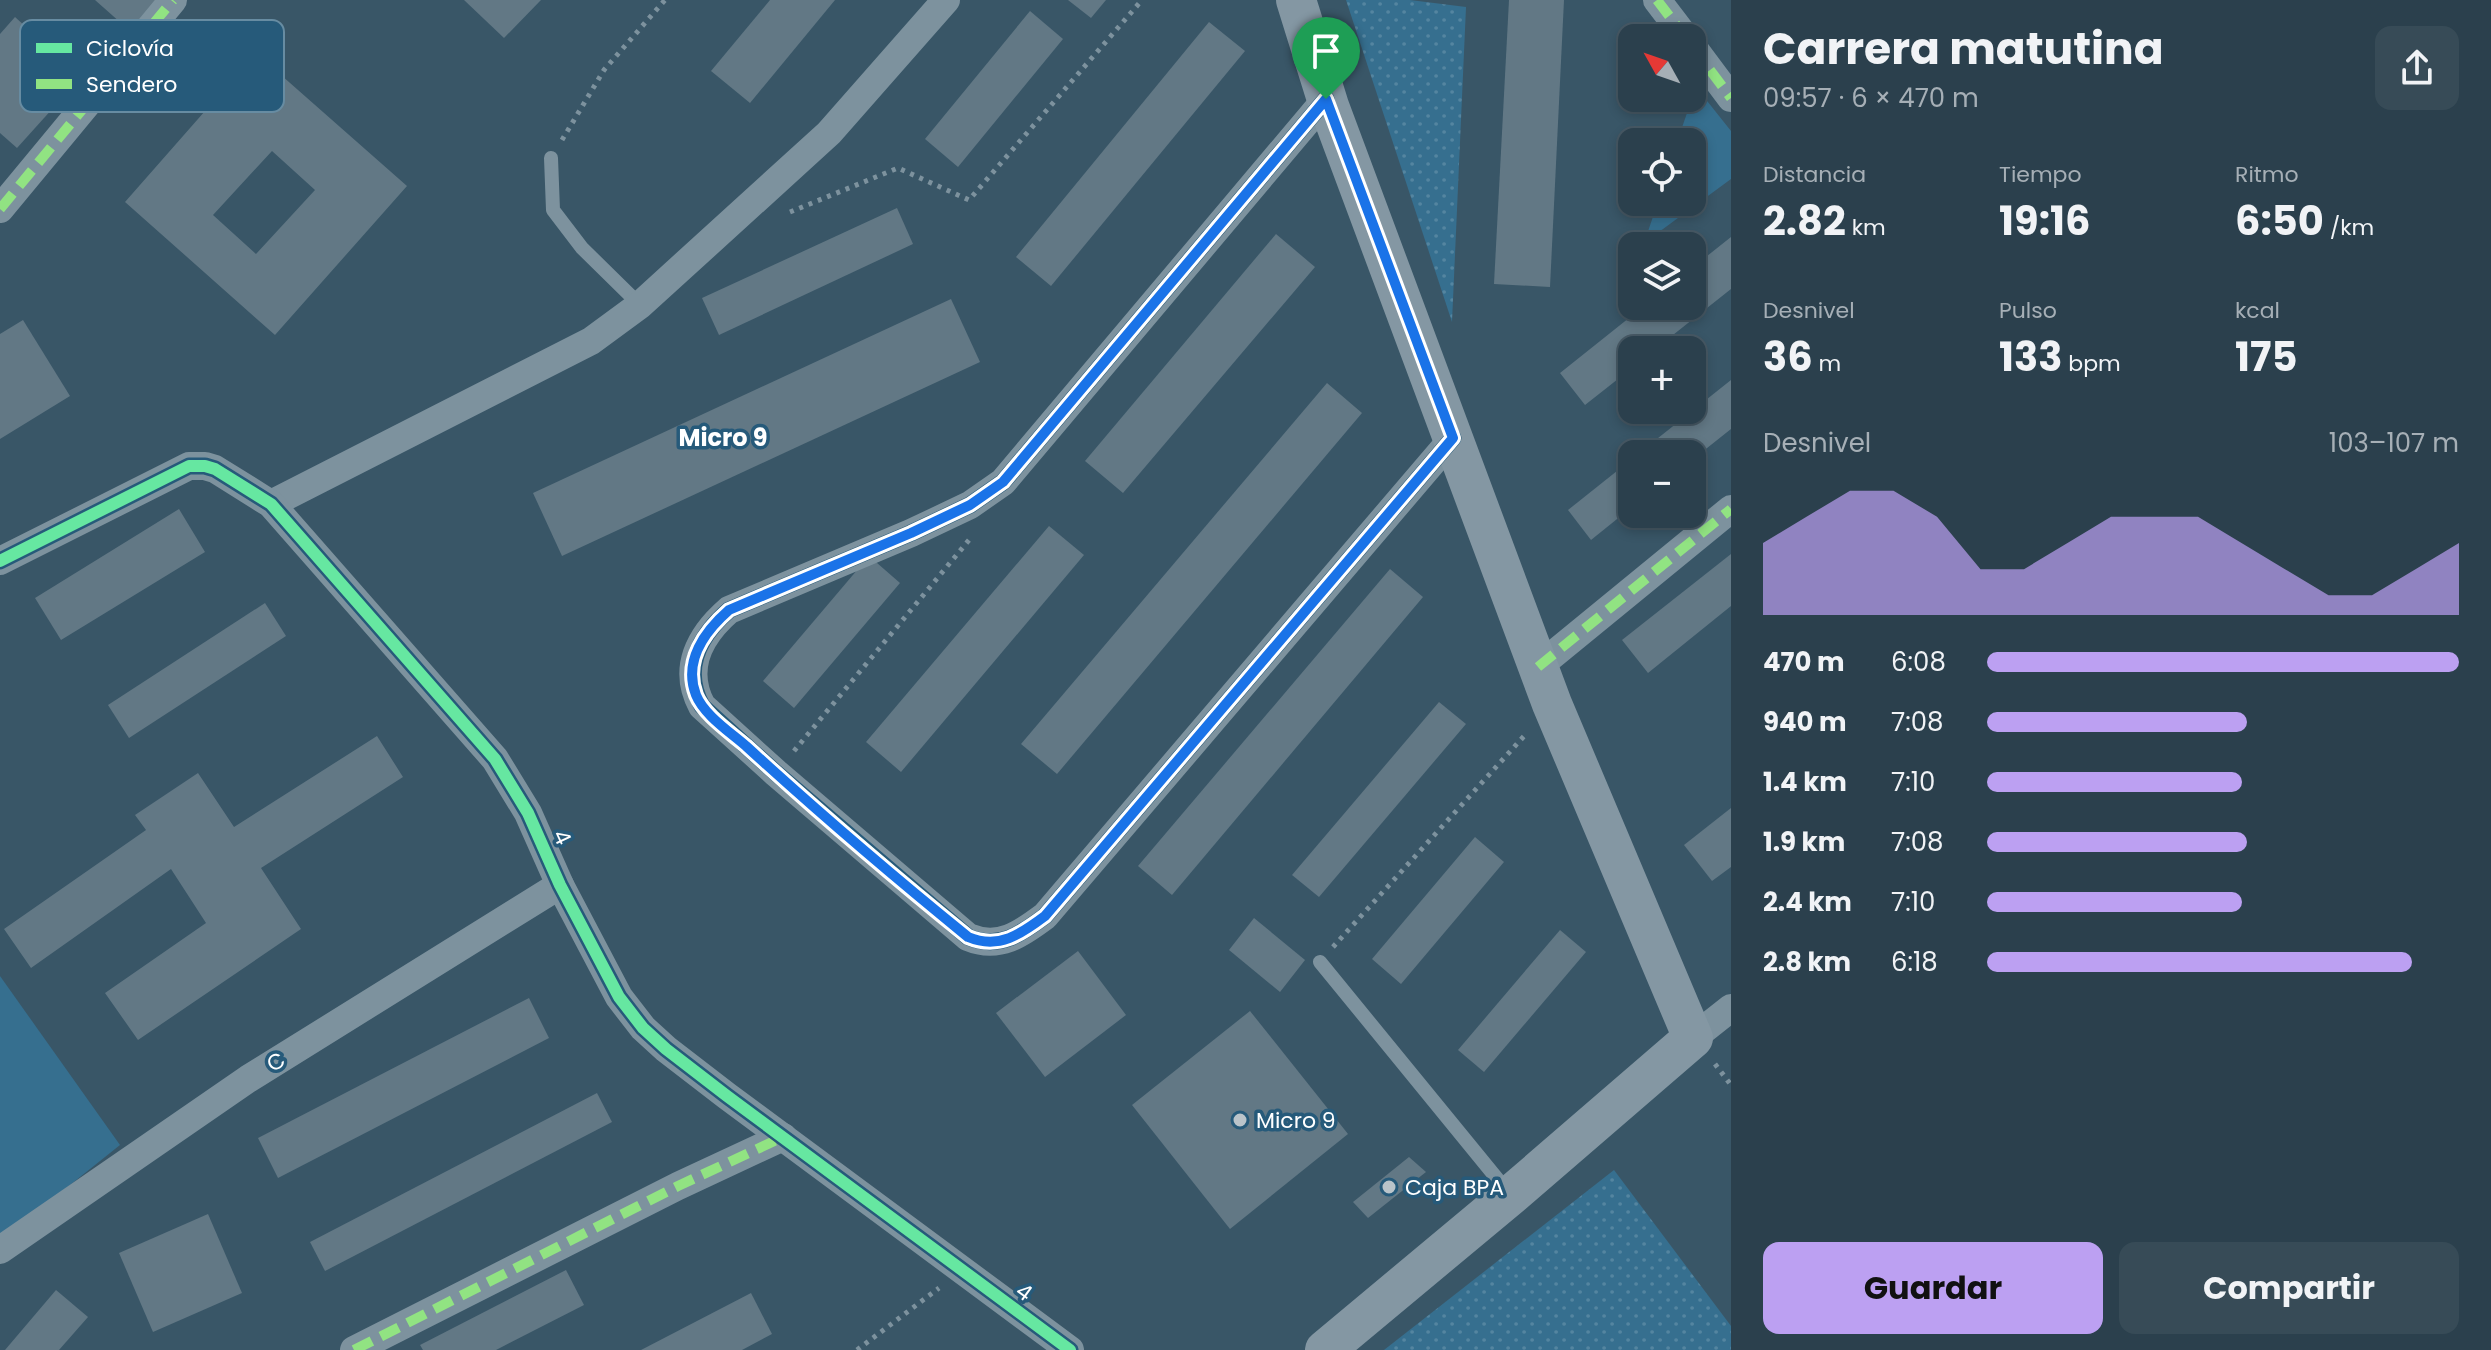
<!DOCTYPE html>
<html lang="es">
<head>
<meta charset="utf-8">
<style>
	:root { --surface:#2b404d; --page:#374b57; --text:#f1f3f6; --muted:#a6afb6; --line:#475965; --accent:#bca0f2 }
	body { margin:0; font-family:Poppins,sans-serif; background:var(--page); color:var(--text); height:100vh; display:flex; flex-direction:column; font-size:30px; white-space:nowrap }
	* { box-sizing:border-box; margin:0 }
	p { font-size:26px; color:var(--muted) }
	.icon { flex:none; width:44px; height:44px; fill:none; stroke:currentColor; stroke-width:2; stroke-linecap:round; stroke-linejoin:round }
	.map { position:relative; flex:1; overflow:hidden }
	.details { display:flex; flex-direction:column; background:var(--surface); width:760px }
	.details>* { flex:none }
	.needle { width:52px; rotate:310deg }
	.tools { position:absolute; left:1618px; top:24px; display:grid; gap:16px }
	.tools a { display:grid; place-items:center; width:88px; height:88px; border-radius:16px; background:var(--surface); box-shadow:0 4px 12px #0003,0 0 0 2px var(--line); font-size:40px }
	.pin { position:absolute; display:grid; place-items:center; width:68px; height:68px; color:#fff; margin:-82px -34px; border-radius:50% 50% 50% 0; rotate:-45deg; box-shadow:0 0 8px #0007 }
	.pin .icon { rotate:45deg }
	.round { display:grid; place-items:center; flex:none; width:84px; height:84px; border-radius:16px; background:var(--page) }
	.overview { display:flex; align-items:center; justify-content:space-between; height:136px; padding:0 32px }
	h1 { font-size:44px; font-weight:700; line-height:60px }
	.figures { display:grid; grid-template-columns:repeat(3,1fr); gap:12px; height:136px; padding:8px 32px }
	.figures div { display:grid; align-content:center }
	.figures b { font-size:40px; font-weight:700 }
	.figures small { font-size:22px; font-weight:400 }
	.figures p { font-size:22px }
	.chart { height:224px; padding:16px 32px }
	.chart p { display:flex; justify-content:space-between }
	.chart svg { width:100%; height:144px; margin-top:8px; fill:var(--accent); opacity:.7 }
	.button { display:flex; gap:16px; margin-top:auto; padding:16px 32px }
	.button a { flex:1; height:92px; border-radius:16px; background:var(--accent); color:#111; font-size:32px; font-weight:700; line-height:92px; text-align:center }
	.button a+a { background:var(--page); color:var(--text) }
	ul { padding:0 32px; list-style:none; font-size:26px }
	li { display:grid; grid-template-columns:128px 96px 1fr; align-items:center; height:60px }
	li i { height:20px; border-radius:10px; background:var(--accent) }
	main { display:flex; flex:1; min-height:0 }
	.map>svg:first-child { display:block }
	.grass { fill:url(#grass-dots) }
	.park { fill:#366f8f }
	.building { fill:#627885; fill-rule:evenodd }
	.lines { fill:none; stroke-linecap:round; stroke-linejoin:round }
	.path { stroke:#7d929e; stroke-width:5; stroke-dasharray:4 6; stroke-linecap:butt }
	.lane { stroke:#7d929e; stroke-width:14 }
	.street { stroke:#7d929e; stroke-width:28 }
	.secondary { stroke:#8497a3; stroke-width:40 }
	.quiet { stroke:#91e382; stroke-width:10; stroke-dasharray:20 10; stroke-linecap:butt }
	.cycleway-casing { stroke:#265a7a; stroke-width:17 }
	.cycleway { stroke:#66e7a1; stroke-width:12 }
	.route-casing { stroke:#fff; stroke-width:16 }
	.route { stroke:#1a73e8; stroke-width:10 }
	.poi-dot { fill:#bac4ca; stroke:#265a7a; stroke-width:3 }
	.labels { text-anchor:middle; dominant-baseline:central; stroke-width:7; stroke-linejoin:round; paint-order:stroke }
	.street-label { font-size:22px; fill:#fff; stroke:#265a7a }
	.poi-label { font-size:22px; fill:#fff; stroke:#265a7a; text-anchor:start }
	.neighbourhood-label { font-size:24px; font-weight:bold; fill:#fff; stroke:#265a7a }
	.key { fill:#265a7a; stroke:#678ca2; stroke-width:2 }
	.key-label { font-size:22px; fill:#fff }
</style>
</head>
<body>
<main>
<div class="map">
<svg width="1731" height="1350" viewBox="0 0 1731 1350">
	<defs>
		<pattern id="grass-dots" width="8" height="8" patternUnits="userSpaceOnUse" patternTransform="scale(2)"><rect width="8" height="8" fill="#366f8f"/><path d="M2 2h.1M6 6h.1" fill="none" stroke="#5485a0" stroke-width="1.8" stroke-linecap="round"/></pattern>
	</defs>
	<rect width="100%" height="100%" fill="#395667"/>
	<g class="grass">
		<path d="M1346 0H1410L1466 7 1452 322Z"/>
		<path d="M1614 1170 1731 1326V1350H1384Z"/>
	</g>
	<g class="park">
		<path d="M1696 87 1731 131V179L1644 243 1658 202H1692V142H1677Z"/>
		<path d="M0 976 120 1145 0 1241Z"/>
	</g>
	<g class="building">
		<path d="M95 0H157L130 31Z"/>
		<path d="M464 0H541L504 38Z"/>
		<path d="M770 0H835L750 103 711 71Z"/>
		<path d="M1068 0H1106L1091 18Z"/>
		<path d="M1509 0H1564L1550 287 1494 284Z"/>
		<path d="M1030 11 1063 39 958 167 925 139Z"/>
		<path d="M15 17 81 77 17 148 0 133V34Z"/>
		<path d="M1209 22 1245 51 1051 286 1016 257Z"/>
		<path d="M256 53 407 186 275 335 125 202ZM272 151 315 190 256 254 213 215Z"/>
		<path d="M897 208 913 244 719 335 702 298Z"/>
		<path d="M1276 234 1315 267 1123 493 1085 461Z"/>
		<path d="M1731 237V289L1654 350H1632V368L1585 405 1560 373 1644 306H1692V268Z"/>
		<path d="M951 299 980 362 562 556 533 493Z"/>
		<path d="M23 320 70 396 0 439V334Z"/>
		<path d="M1731 380V429L1692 460V454H1638Z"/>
		<path d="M1327 383 1362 413 1057 774 1021 744Z"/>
		<path d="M1632 459V507L1591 540 1568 510Z"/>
		<path d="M179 509 205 552 61 640 35 598Z"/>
		<path d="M1049 526 1084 555 901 772 866 742Z"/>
		<path d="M1731 554V606L1648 673 1622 640Z"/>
		<path d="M869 556 900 583 794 708 763 681Z"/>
		<path d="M1390 569 1423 597 1172 895 1138 866Z"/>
		<path d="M265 603 286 636 129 738 108 705Z"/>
		<path d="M1439 702 1466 724 1319 897 1292 875Z"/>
		<path d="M377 736 403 777 261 868 301 929 138 1040 105 993 206 923 171 869 31 968 4 929 146 830 135 815 198 773 234 827Z"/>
		<path d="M1731 808V867L1712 881 1684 845Z"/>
		<path d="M1475 837 1504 862 1401 984 1372 959Z"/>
		<path d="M1254 918 1305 960 1280 992 1229 950Z"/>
		<path d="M1560 930 1586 952 1484 1072 1458 1050Z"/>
		<path d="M1078 951 1126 1015 1045 1077 996 1013Z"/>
		<path d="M529 998 549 1038 278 1178 258 1138Z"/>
		<path d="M1250 1011 1348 1134 1230 1229 1132 1105Z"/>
		<path d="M597 1093 612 1122 325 1271 310 1242Z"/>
		<path d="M1409 1157 1426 1172 1368 1218 1353 1202Z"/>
		<path d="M208 1214 242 1293 153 1332 119 1253Z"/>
		<path d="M566 1270 584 1305 496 1350H423L420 1345Z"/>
		<path d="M56 1290 88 1317 59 1350H5Z"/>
		<path d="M751 1293 772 1334 742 1350H641Z"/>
	</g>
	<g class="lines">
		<g class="path">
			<path d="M562 140 604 70 665 0"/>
			<path d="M790 212 898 168 969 200 1142 0"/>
			<path d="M794 751 969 540"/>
			<path d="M1333 947 1525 735"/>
			<path d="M1715 1064 1731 1085"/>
			<path d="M857 1350 939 1288"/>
		</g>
		<g class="lane">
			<path d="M551 158 553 210 582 248 640 305"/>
			<path d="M1320 962 1508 1192"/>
		</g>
		<g class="street">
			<path d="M1657 0 1686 38"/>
			<path d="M1692 46 1731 98"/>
			<path d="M1326 99 1003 482 970 505 911 533 729 610C699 636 682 669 702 706L776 773 968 937C999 950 1021 934 1045 916L1453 438"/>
			<path d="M0 209 173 0"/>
			<path d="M271 504 591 341 640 305 829 133 946 0"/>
			<path d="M0 561 189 466H205L215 469 271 504 495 759 528 813 560 885 619 997 643 1028 666 1049 727 1096 1070 1350"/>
			<path d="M1538 667 1731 509"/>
			<path d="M1693 1038 1731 1008"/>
			<path d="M0 1250 248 1079 560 885"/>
			<path d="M354 1350 678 1186 783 1137"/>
		</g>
		<path class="secondary" d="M1296 0 1329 106 1552 704 1693 1038 1511 1195 1325 1350"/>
		<g class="quiet">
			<path d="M1657 0 1686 38"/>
			<path d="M1692 46 1731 98"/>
			<path d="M0 209 173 0"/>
			<path d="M1538 667 1731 509"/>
			<path d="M354 1350 678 1186 783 1137"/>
		</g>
		<g class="cycleway-casing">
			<g id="cycleway">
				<path d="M1326 99 1003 482 970 505 911 533 729 610C699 636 682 669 702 706L776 773 968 937C999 950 1021 934 1045 916L1453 438"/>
				<path d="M0 561 189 466H205L215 469 271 504 495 759 528 813 560 885 619 997 643 1028 666 1049 727 1096 1070 1350"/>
			</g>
		</g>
		<use href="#cycleway" class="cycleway"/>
	</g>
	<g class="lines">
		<g class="route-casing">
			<path id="route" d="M1326 99 1453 438 1045 916C1021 934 999 950 968 937 893 876 818 812 746 746 730 732 704 715 696 695 683 661 705 631 729 610L911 533 970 505 1003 482Z"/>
		</g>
		<use href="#route" class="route"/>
	</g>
	<g class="poi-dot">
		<circle cx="1240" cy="1120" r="8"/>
		<circle cx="1389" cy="1187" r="8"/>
	</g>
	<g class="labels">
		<g class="street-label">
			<text transform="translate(562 837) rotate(65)">4</text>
			<text transform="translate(276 1062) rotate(-32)">C</text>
			<text transform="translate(1024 1292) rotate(36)">4</text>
		</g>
		<g class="poi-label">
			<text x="1256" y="1120">Micro 9</text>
			<text x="1405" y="1187">Caja BPA</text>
		</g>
		<g class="neighbourhood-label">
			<text x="723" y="437">Micro 9</text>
		</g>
	</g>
	<rect x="20" y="20" width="264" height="92" rx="12" class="key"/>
	<rect x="36" y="43" width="36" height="10" fill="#66e7a1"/>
	<rect x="36" y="79" width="36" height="10" fill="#91e382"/>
	<g class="key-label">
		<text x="86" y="56">Ciclovía</text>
		<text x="86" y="92">Sendero</text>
	</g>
</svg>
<div class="tools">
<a><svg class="needle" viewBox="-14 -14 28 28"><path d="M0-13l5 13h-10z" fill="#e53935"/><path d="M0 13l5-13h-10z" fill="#a6afb6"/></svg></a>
<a><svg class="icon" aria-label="locate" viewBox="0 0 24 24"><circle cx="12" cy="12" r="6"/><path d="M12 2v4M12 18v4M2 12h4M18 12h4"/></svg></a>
<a><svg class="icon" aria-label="layers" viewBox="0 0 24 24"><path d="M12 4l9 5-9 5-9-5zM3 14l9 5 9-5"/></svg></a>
<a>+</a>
<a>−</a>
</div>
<div class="pin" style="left:1326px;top:99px;background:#1e9e55"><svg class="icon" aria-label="arrive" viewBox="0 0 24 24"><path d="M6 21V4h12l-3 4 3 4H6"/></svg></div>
</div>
<section class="details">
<div class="overview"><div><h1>Carrera matutina</h1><p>09:57 · 6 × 470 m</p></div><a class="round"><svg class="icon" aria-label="share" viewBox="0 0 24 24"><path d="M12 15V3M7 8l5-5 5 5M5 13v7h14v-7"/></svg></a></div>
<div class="figures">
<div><p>Distancia</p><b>2.82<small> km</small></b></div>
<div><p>Tiempo</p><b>19:16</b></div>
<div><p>Ritmo</p><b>6:50<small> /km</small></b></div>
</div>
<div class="figures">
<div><p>Desnivel</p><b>36<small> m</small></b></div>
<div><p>Pulso</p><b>133<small> bpm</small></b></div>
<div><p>kcal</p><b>175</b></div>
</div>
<div class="chart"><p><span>Desnivel</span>103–107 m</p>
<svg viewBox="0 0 160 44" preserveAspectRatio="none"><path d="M0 44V22L10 14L20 6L30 6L40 14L50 30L60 30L70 22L80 14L90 14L100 14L110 22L120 30L130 38L140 38L150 30L160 22V44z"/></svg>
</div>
<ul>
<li><b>470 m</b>6:08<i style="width:100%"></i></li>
<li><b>940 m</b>7:08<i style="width:55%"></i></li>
<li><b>1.4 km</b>7:10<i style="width:54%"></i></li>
<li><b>1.9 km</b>7:08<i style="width:55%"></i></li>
<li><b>2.4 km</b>7:10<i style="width:54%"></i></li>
<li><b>2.8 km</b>6:18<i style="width:90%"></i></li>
</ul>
<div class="button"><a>Guardar</a><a>Compartir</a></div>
</section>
</main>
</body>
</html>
